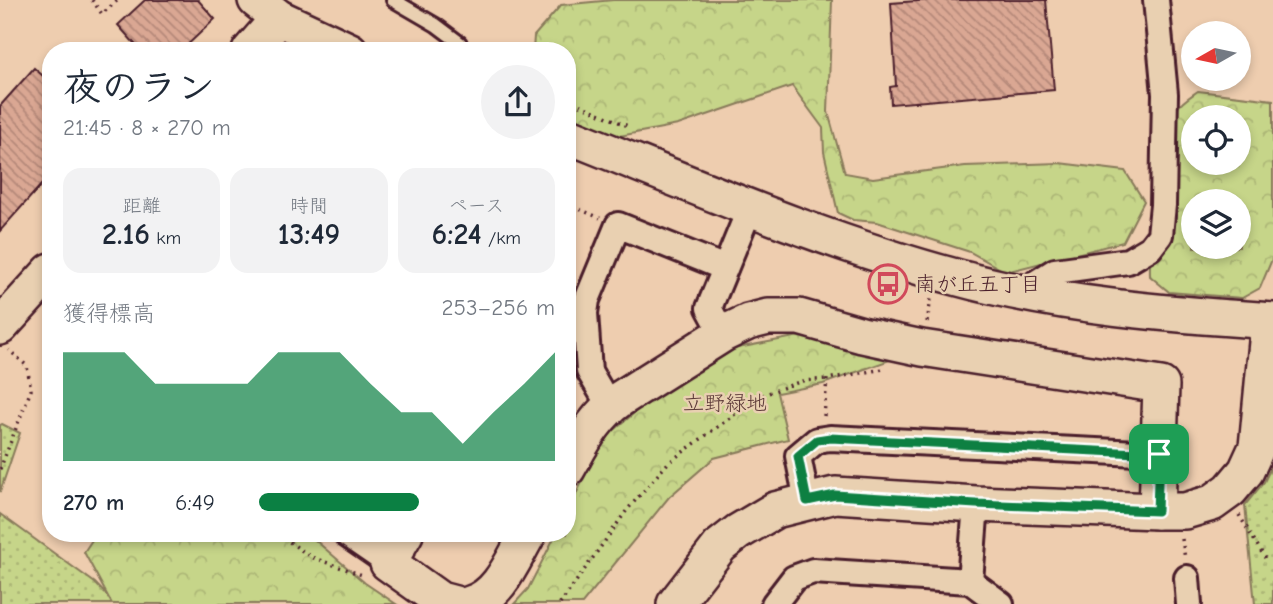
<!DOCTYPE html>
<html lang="ja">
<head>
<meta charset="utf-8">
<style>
	:root { --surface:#fff; --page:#f2f2f3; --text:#1f2937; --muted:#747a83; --accent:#0b8043 }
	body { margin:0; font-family:"Comic Neue","Klee One",sans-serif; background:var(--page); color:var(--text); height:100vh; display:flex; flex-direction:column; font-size:26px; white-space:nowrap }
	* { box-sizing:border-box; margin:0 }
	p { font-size:23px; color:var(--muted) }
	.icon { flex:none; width:38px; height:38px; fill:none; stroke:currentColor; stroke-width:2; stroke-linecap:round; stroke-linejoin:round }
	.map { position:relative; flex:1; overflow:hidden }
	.drawer { position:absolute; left:42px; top:42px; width:534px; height:500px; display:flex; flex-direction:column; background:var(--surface); border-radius:28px; box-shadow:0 4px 10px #0003 }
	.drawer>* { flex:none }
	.needle { width:46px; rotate:261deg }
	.controls { position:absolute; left:1181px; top:21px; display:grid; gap:14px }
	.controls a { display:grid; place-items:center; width:70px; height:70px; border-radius:50%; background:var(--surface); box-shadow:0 4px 10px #0003; font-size:35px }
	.pin { position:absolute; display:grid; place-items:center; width:60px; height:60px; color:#fff; margin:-30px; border-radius:14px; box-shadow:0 4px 10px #0006 }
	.round { display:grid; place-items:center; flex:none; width:74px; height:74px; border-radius:37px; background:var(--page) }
	.summary { display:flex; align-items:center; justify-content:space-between; height:119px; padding:0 21px }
	h1 { font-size:38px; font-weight:700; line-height:52px }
	.metrics { display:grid; grid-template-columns:repeat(3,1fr); gap:10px; height:119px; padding:7px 21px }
	.metrics div { display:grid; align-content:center; border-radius:18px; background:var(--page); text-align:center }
	.metrics b { font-size:30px; font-weight:700 }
	.metrics small { font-size:19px; font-weight:400 }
	.metrics p { font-size:19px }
	.chart { height:196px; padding:14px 21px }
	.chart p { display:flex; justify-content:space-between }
	.chart svg { width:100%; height:126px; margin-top:7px; fill:var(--accent); opacity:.7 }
	ul { padding:0 21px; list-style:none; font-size:23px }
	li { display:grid; grid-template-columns:112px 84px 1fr; align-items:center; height:52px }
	li i { height:18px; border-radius:9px; background:var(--accent) }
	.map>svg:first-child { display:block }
	.grass { fill:url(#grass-dots); stroke:#887a5a; stroke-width:2 }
	.forest { fill:url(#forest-crowns); stroke:#887a5a; stroke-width:2; fill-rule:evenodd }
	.building { fill:url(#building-back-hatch); stroke:#4a1f2b; stroke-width:2 }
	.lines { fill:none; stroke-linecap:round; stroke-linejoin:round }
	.lane-casing { stroke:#4a1f2b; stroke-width:18 }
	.street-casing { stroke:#4a1f2b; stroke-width:30 }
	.secondary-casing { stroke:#4a1f2b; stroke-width:40 }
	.path { stroke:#4a1f2b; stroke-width:3.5; stroke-dasharray:2 5; stroke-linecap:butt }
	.lane { stroke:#e9d0b1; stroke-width:12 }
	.street { stroke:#e9d0b1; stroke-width:24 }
	.secondary { stroke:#e9d0b1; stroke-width:35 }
	.route-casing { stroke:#fff; stroke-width:14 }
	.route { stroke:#0b8043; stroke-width:9 }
	.labels { text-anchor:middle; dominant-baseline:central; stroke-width:5; stroke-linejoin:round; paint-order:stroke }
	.poi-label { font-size:21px; fill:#4a1f2b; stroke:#e9d0b1; text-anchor:start }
	.park-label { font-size:21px; fill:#5d3a39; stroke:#e9d0b1 }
</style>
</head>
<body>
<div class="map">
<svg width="1273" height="604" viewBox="0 0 1273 604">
	<defs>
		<pattern id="grass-dots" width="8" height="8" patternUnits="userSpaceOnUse" patternTransform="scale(1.75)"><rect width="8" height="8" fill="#c6d589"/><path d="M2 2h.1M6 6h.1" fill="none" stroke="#acb676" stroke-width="1.8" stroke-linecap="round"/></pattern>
		<pattern id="forest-crowns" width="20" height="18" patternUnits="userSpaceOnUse" patternTransform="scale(1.75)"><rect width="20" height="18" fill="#c6d589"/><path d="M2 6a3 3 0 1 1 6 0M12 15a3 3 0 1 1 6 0" fill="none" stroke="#acb676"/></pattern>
		<pattern id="building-back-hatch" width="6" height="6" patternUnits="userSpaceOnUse" patternTransform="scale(1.75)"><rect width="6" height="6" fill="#daa793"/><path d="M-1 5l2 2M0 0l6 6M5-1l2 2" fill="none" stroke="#b38778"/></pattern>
	</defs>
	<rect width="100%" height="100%" fill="#eecdaf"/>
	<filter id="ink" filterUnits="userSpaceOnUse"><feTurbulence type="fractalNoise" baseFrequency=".0143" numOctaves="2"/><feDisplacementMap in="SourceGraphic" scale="14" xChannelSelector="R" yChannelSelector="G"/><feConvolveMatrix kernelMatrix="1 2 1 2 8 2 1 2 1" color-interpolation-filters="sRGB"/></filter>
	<g filter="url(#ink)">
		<g class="grass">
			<path d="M2 424 20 433 0 492V425Z"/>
			<path d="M1273 463V604H1255L1245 505 1264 482Z"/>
			<path d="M0 514 95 583 115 604H0Z"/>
		</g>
		<g class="forest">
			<path d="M613 0H832L828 112 845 173 873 178 965 166 1059 163 1125 171 1144 201 1123 242 1006 272 970 252 877 222 853 220 838 213 824 152 823 128 792 86 678 125 609 138 567 114V51H533L534 36 561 5Z"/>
			<path d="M1198 91 1273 100V257L1260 288 1242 298 1169 292 1150 276C1149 243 1160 135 1177 109 1181 102 1191 96 1198 91ZM1194 117H1239V163H1194ZM1194 201H1239V247H1194Z"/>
			<path d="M800 336 890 360 823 384 777 393 788 439 714 458 669 497 582 604H514L528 589 556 534H567V512L603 440 701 355Z"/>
			<path d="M96 534H308L365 583 396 604H112L84 552Z"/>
		</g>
		<g class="building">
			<path d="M145 0H198L215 19 181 51H141L118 25Z"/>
			<path d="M931 0H1046L1054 90 891 104 890 87 896 86 891 3Z"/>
			<path d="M34 68 51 83V174L0 231V106Z"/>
		</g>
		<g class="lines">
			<g class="lane-casing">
				<path id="lane" d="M393 0 436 25 460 43"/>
			</g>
			<g class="street-casing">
				<g id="street">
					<path d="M1029 294 1036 283 1055 271 1128 261 1150 248 1160 235 1163 205 1165 94 1156 0"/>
					<path d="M723 334 709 308 750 208"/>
					<path d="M610 407 589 371 585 313 587 300 618 225 725 268"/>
					<path d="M807 501 798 456 817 440 830 438 1159 454"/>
					<path d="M346 534 388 563"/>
					<path d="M1187 578 1189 604"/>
					<path d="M970 581 976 504"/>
					<path d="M774 604 794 578 813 571 970 581 1001 604"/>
				</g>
			</g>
			<g class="secondary-casing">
				<g id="secondary">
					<path d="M256 0 279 18 350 51"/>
					<path d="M250 51 279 18"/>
					<path d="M567 135C696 186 824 242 959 278 1062 306 1167 314 1273 321"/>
					<path d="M0 327 51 271"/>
					<path d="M567 469C582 443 595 416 620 399L723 334 748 322 768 317H799L862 335 922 348 1161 385 1157 511"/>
					<path d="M405 534 388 563 440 600 455 604"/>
					<path d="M470 604C500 596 513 559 528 534"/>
					<path d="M675 604 720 546 738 532 775 510 835 495 976 504 1157 511H1185L1212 503 1230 490 1246 471 1257 447 1269 321"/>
				</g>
			</g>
			<g class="path">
				<path d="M92 0 102 14 118 0"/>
				<path d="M567 99 630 127"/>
				<path d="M567 204 600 218"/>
				<path d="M927 322 931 299"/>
				<path d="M824 416 827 379 883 369"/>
				<path d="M0 469 31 390 27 366 9 350"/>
				<path d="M1239 515 1265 558"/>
				<path d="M278 534 311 557 365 576"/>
				<path d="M1182 539 1185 559"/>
				<path d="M560 604 627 510 668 463 760 396 802 381 827 379"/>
			</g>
			<use href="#lane" class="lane"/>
			<use href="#street" class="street"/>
			<use href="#secondary" class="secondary"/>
		</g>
	</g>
	<g class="lines" filter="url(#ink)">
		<g class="route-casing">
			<path id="route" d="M830 438 1159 454 1157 511 976 504 835 495 807 501 798 456 817 440Z"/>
		</g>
		<use href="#route" class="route"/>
	</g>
	<defs>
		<g id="bus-ring" transform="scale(2.0125)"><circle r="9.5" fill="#e9d0b1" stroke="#d1495b" stroke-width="1.5"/><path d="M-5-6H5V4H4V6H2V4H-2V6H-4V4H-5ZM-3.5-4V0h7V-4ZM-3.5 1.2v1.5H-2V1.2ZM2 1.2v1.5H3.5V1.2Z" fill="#d1495b"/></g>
	</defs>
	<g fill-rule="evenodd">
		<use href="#bus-ring" x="888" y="284"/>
	</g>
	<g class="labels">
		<g class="poi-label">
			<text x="915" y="284">南が丘五丁目</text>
		</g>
		<g class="park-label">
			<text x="725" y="403">立野緑地</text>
		</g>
	</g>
</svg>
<div class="controls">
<a><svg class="needle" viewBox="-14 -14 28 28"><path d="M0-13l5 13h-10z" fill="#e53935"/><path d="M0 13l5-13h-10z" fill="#747a83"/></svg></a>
<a><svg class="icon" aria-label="locate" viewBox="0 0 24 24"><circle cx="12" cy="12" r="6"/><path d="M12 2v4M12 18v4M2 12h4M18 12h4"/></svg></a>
<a><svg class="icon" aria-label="layers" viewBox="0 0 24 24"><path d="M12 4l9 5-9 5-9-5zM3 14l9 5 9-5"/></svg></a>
</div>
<div class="pin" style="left:1159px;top:454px;background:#1e9e55"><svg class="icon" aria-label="arrive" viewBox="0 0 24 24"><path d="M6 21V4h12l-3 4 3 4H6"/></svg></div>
<section class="drawer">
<div class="summary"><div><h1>夜のラン</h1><p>21:45 · 8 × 270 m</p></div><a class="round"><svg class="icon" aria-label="share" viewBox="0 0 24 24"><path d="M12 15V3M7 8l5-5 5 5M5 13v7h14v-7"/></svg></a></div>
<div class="metrics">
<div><p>距離</p><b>2.16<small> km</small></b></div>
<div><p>時間</p><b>13:49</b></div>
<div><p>ペース</p><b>6:24<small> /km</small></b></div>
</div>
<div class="chart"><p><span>獲得標高</span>253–256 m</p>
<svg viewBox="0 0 160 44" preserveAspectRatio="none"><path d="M0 44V6L10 6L20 6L30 17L40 17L50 17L60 17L70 6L80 6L90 6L100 17L110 27L120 27L130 38L140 27L150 17L160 6V44z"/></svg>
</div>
<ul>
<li><b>270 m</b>6:49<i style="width:54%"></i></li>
</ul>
</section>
</div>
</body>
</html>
